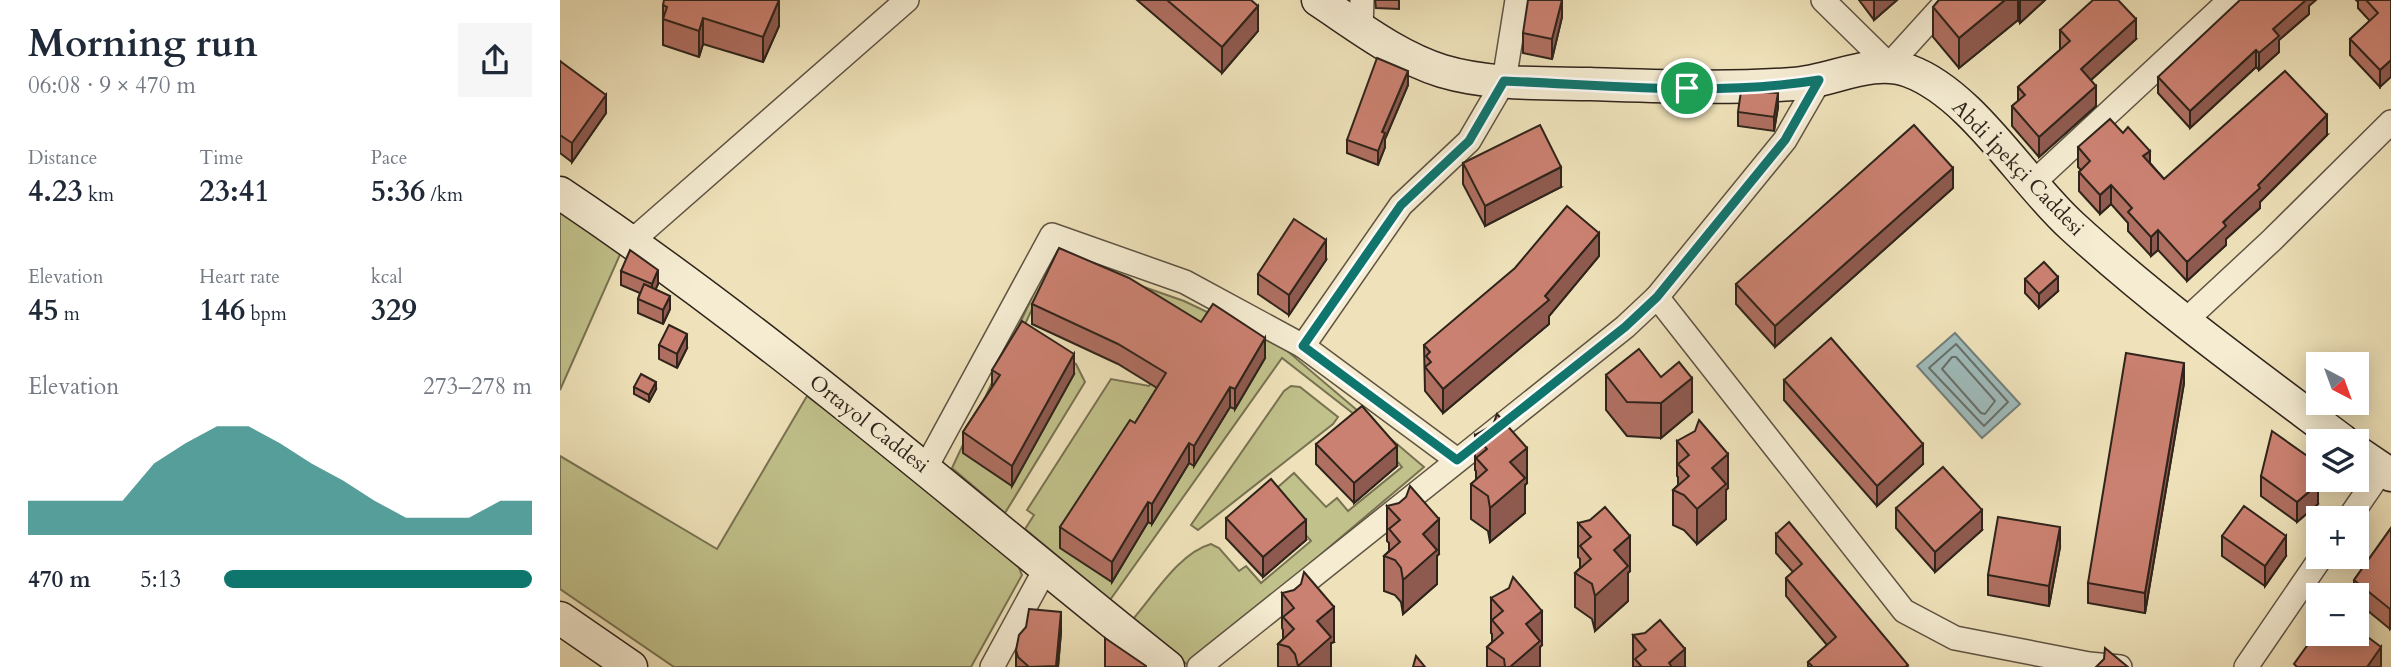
<!DOCTYPE html>
<html lang="en">
<head>
<meta charset="utf-8">
<style>
	:root { --surface:#fff; --page:#f6f6f7; --text:#1f2937; --muted:#747a83; --accent:#0f766e }
	body { margin:0; font-family:Cardo,serif; background:var(--page); color:var(--text); height:100vh; display:flex; flex-direction:column; font-size:26px; white-space:nowrap }
	* { box-sizing:border-box; margin:0 }
	p { font-size:23px; color:var(--muted) }
	.icon { flex:none; width:38px; height:38px; fill:none; stroke:currentColor; stroke-width:2; stroke-linecap:round; stroke-linejoin:round }
	.map { position:relative; flex:1; overflow:hidden }
	.side { display:flex; flex-direction:column; background:var(--surface); width:560px }
	.side>* { flex:none }
	.needle { width:46px; rotate:139deg }
	.controls { position:absolute; left:1746px; top:352px; display:grid; gap:14px }
	.controls a { display:grid; place-items:center; width:63px; height:63px; border-radius:0px; background:var(--surface); box-shadow:0 4px 18px #0003; font-size:35px }
	.pin { position:absolute; display:grid; place-items:center; width:60px; height:60px; color:#fff; margin:-30px; border:4px solid #fff; border-radius:50%; box-shadow:0 2px 7px #0007 }
	.round { display:grid; place-items:center; flex:none; width:74px; height:74px; border-radius:0px; background:var(--page) }
	.headline { display:flex; align-items:center; justify-content:space-between; height:119px; padding:0 28px }
	h1 { font-size:38px; font-weight:800; line-height:52px }
	.figures { display:grid; grid-template-columns:repeat(3,1fr); gap:10px; height:119px; padding:7px 28px }
	.figures div { display:grid; align-content:center }
	.figures b { font-size:30px; font-weight:800 }
	.figures small { font-size:19px; font-weight:400 }
	.figures p { font-size:19px }
	.chart { height:196px; padding:14px 28px }
	.chart p { display:flex; justify-content:space-between }
	.chart svg { width:100%; height:126px; margin-top:7px; fill:var(--accent); opacity:.7 }
	ul { padding:0 28px; list-style:none; font-size:23px }
	li { display:grid; grid-template-columns:112px 84px 1fr; align-items:center; height:52px }
	li i { height:18px; border-radius:9px; background:var(--accent) }
	main { display:flex; flex:1; min-height:0 }
	.map>svg:first-child { display:block }
	.green { fill:#c1c18b; stroke:#787253; stroke-width:2 }
	.water { fill:#9fbbbb; stroke:#727f7b; stroke-width:2 }
	.lines { fill:none; stroke-linecap:round; stroke-linejoin:round }
	.shore { stroke:#67706b; stroke-width:2 }
	.street-casing { stroke:#5f5443; stroke-width:26 }
	.secondary-casing { stroke:#2f241b; stroke-width:35 }
	.street { stroke:#f5ecd2; stroke-width:23 }
	.secondary { stroke:#f5ecd2; stroke-width:32 }
	.wall { fill:#af6f61; stroke:#2f241b; stroke-width:2 }
	.shaded-wall { fill:#8e5a4f; stroke:#2f241b; stroke-width:2 }
	.building { fill:#cb8171; stroke:#2f241b; stroke-width:2 }
	.route-casing { stroke:#fff; stroke-width:14 }
	.route { stroke:#0f766e; stroke-width:9 }
	.labels { text-anchor:middle; dominant-baseline:central; stroke-width:5; stroke-linejoin:round; paint-order:stroke }
	.street-label { font-size:21px; fill:#2f241b; stroke:#f5ecd2 }
</style>
</head>
<body>
<main>
<section class="side">
<div class="headline"><div><h1>Morning run</h1><p>06:08 · 9 × 470 m</p></div><a class="round"><svg class="icon" aria-label="share" viewBox="0 0 24 24"><path d="M12 15V3M7 8l5-5 5 5M5 13v7h14v-7"/></svg></a></div>
<div class="figures">
<div><p>Distance</p><b>4.23<small> km</small></b></div>
<div><p>Time</p><b>23:41</b></div>
<div><p>Pace</p><b>5:36<small> /km</small></b></div>
</div>
<div class="figures">
<div><p>Elevation</p><b>45<small> m</small></b></div>
<div><p>Heart rate</p><b>146<small> bpm</small></b></div>
<div><p>kcal</p><b>329</b></div>
</div>
<div class="chart"><p><span>Elevation</span>273–278 m</p>
<svg viewBox="0 0 160 44" preserveAspectRatio="none"><path d="M0 44V32L10 32L20 32L30 32L40 19L50 12L60 6L70 6L80 12L90 19L100 25L110 32L120 38L130 38L140 38L150 32L160 32V44z"/></svg>
</div>
<ul>
<li><b>470 m</b>5:13<i style="width:100%"></i></li>
</ul>
</section>
<div class="map">
<svg width="1831" height="667" viewBox="0 0 1831 667">
	<rect width="100%" height="100%" fill="#efe2ba"/>
	<filter id="stains"><feTurbulence type="fractalNoise" baseFrequency=".00286" numOctaves="4"/><feColorMatrix values="0 0 0 0 .2 0 0 0 0 .09 0 0 0 0 .02 0 0 0 .5 -.17"/></filter>
	<radialGradient id="worn" r=".72"><stop offset=".6" stop-color="#630" stop-opacity="0"/><stop offset="1" stop-color="#630" stop-opacity=".3"/></radialGradient>
	<g class="green">
		<path d="M0 210 62 250 0 390Z"/>
		<path d="M492 255 624 301 725 349 864 467 629 666 573 619C594 595 619 553 651 544L659 548 679 571 686 566 701 583 751 541 710 494 734 473 766 507 777 498 788 511 842 467 804 422 722 358 550 600 465 529 474 515 467 510 551 379 589 386 629 318 494 261 461 333 516 364 525 382 445 513 392 468Z"/>
		<path d="M731 386 740 387 778 417 773 424 638 530 631 525 724 391Z"/>
		<path d="M247 396 452 551 462 575 411 667H114L0 589V456L157 549Z"/>
	</g>
	<path class="water" d="M1395 333 1460 404 1422 438 1357 366Z"/>
	<g class="lines">
		<g class="shore">
			<path d="M1396 344 1448 402 1424 426 1369 368Z"/>
			<path d="M1392 357H1396L1435 401 1425 414 1421 413 1382 369Z"/>
		</g>
		<g class="street-casing">
			<g id="street">
				<path d="M1263 0 1329 65 1388 0"/>
				<path d="M801 28 802 0"/>
				<path d="M1472 184 1670 0"/>
				<path d="M72 241 347 0"/>
				<path d="M1097 297 1344 611 1395 638 1529 664 1560 667"/>
				<path d="M1625 321 1712 240 1831 122"/>
				<path d="M897 460 743 346 841 205 909 141 944 81 957 0"/>
				<path d="M366 467 492 235 625 282 743 346"/>
				<path d="M1789 518 1822 470"/>
				<path d="M432 667 486 568"/>
				<path d="M639 667 1065 327 1097 297 1225 140 1259 81"/>
				<path d="M1686 667 1762 556"/>
			</g>
		</g>
		<g class="secondary-casing">
			<g id="secondary">
				<path d="M758 0C796 25 837 57 882 71 929 85 981 83 1030 84 1097 86 1165 89 1233 84 1271 82 1312 57 1349 71 1412 94 1463 182 1512 226 1597 304 1691 372 1783 441"/>
				<path d="M0 193C214 336 407 507 608 667"/>
				<path d="M1797 452 1831 475"/>
				<path d="M0 618 71 667"/>
			</g>
		</g>
		<use href="#street" class="street"/>
		<use href="#secondary" class="secondary"/>
	</g>
	<g class="wall">
		<path d="M219 0V26L203 62 143 44 139 57 103 45V5Z"/>
		<path d="M577 0H691L698 31 662 73Z"/>
		<path d="M815 0H839V9L816 8Z"/>
		<path d="M1002 0V17L992 59 963 53V33Z"/>
		<path d="M1299 0H1337L1314 20Z"/>
		<path d="M1379 0H1485L1460 23 1458 20 1399 68 1373 37V7Z"/>
		<path d="M1796 0H1831L1820 87 1790 55V39L1810 21 1798 8V2Z"/>
		<path d="M1749 6V14L1719 40V52L1699 70 1696 67 1630 128 1598 93V77Z"/>
		<path d="M1500 30 1576 39 1531 80 1536 106 1479 157 1452 126V106L1458 101V87L1500 50Z"/>
		<path d="M0 61 46 113 12 162 0 153Z"/>
		<path d="M848 85 825 139V147L818 165 787 153V140Z"/>
		<path d="M1218 107 1214 131 1178 126V112Z"/>
		<path d="M1767 135 1700 202V208L1666 239V245L1627 281 1598 250 1591 256 1568 231V223L1551 204 1540 214 1519 191V172L1521 170 1518 167V147L1590 163 1604 179Z"/>
		<path d="M903 163 1001 187 925 226 903 184Z"/>
		<path d="M1393 188 1215 347 1176 304V284Z"/>
		<path d="M1039 256 989 316V324L883 413 865 391 864 345Z"/>
		<path d="M766 260 729 315 698 294V274Z"/>
		<path d="M61 271 98 284 95 289 110 309 103 324 78 313V299L80 293 61 285Z"/>
		<path d="M1465 279 1498 291 1479 308 1465 293Z"/>
		<path d="M472 304 641 322 705 358 675 409 670 407 634 466 629 463 592 524 588 522 552 582 500 548V527L575 423 597 388 558 364 472 324Z"/>
		<path d="M99 345 127 348 117 368 99 359Z"/>
		<path d="M432 370 514 374 452 486 403 453V432L432 387Z"/>
		<path d="M1046 375 1132 412 1101 438 1067 436 1046 410Z"/>
		<path d="M1224 380 1363 464 1317 506 1224 400Z"/>
		<path d="M1624 383 1585 613 1528 603V583Z"/>
		<path d="M74 387 96 389 89 402 74 394Z"/>
		<path d="M915 435 967 483 965 485V513L930 542 928 531 911 519V484L916 480V471L915 470Z"/>
		<path d="M1117 441 1168 488 1166 490V519L1137 544 1124 530 1113 525V490L1118 485V477L1117 476Z"/>
		<path d="M756 444 837 466 794 503 756 464Z"/>
		<path d="M1701 476 1758 504 1737 522 1701 496Z"/>
		<path d="M827 506 879 554 877 556V584L843 614 841 602 835 595 824 591V556L829 551V543L827 541Z"/>
		<path d="M1336 508 1422 530 1375 572 1336 528Z"/>
		<path d="M666 518 746 540 703 577 666 538Z"/>
		<path d="M1018 523 1070 571 1068 573V601L1035 631 1032 619 1015 607V573L1020 568V559L1018 557Z"/>
		<path d="M1831 528V628L1830 629 1797 602V595H1794V580Z"/>
		<path d="M1216 534 1348 667H1248V662L1267 645 1226 596V578L1233 572 1216 553Z"/>
		<path d="M1662 536 1726 556 1705 586 1662 556Z"/>
		<path d="M1500 547 1489 606 1428 595V575Z"/>
		<path d="M722 593 774 642 771 643V667H718V644L723 639V630L722 628Z"/>
		<path d="M931 598 982 645 980 647V667H927V647L932 642V634L931 633Z"/>
		<path d="M501 632 498 667H456V650Z"/>
		<path d="M1073 635 1125 667H1073Z"/>
	</g>
	<g class="shaded-wall">
		<path d="M219 0V26L203 62V37Z"/>
		<path d="M1002 0V17L992 59V39Z"/>
		<path d="M1314 0H1337L1314 20Z"/>
		<path d="M1445 0H1458V20L1399 68V38Z"/>
		<path d="M1460 0H1485L1460 23Z"/>
		<path d="M1745 0H1756L1749 6V14L1719 40V52L1699 70V53L1713 29Z"/>
		<path d="M698 6V31L662 73V47Z"/>
		<path d="M143 18V44L139 57V31Z"/>
		<path d="M1576 19V39L1521 89V69Z"/>
		<path d="M1696 50V67L1630 128V111Z"/>
		<path d="M1831 60V77L1820 87V70Z"/>
		<path d="M848 71V85L825 139V147L818 165V151L822 132Z"/>
		<path d="M1536 86V106L1479 157V137Z"/>
		<path d="M1218 93V107L1214 131V117Z"/>
		<path d="M46 95V113L12 162V143Z"/>
		<path d="M1767 115V135L1700 202V208L1666 239V245L1627 281V262L1698 185Z"/>
		<path d="M1590 151V170L1583 156Z"/>
		<path d="M1001 167V187L925 226V206Z"/>
		<path d="M1393 168V188L1215 347V326Z"/>
		<path d="M1551 185V204L1540 214V195Z"/>
		<path d="M1598 230V250L1591 256V237Z"/>
		<path d="M1039 233V256L989 316V324L883 413V389L985 296Z"/>
		<path d="M766 240V260L729 315V295Z"/>
		<path d="M98 270V284L92 298V284Z"/>
		<path d="M1498 277V291L1479 308V294Z"/>
		<path d="M110 296V309L103 324V310Z"/>
		<path d="M127 334V348L117 368V354Z"/>
		<path d="M705 338V358L675 409V389Z"/>
		<path d="M514 354V374L452 486V466Z"/>
		<path d="M1624 363V383L1585 613V593Z"/>
		<path d="M1132 378V412L1101 438V403Z"/>
		<path d="M96 382V389L89 402V395Z"/>
		<path d="M670 387V407L634 466V446Z"/>
		<path d="M629 443V463L592 524V504Z"/>
		<path d="M1363 444V464L1317 506V486Z"/>
		<path d="M837 446V466L794 503V483Z"/>
		<path d="M967 448V483L965 485V513L930 542V508L950 462Z"/>
		<path d="M1168 454V488L1166 490V519L1137 544V509L1152 468Z"/>
		<path d="M1758 484V504L1737 522V502Z"/>
		<path d="M588 502V522L552 582V562Z"/>
		<path d="M1422 510V530L1375 572V552Z"/>
		<path d="M879 519V554L877 556V584L843 614V580L863 534Z"/>
		<path d="M746 520V540L703 577V557Z"/>
		<path d="M1500 527V547L1489 606V586Z"/>
		<path d="M1070 536V571L1068 573V601L1035 631V596L1054 550Z"/>
		<path d="M1726 536V556L1705 586V566Z"/>
		<path d="M774 607V642L771 643V667H738L757 621Z"/>
		<path d="M1831 608V628L1830 629V609Z"/>
		<path d="M982 611V645L980 647V667H950L966 624Z"/>
		<path d="M501 612V632L498 667H496Z"/>
		<path d="M1821 647V667H1807Z"/>
		<path d="M1125 649V667H1109V663Z"/>
	</g>
	<g class="building">
		<path d="M104 0H219L203 37 143 18 139 31 103 19 107 7 103 5Z"/>
		<path d="M607 0H691L698 6 662 47Z"/>
		<path d="M968 0H1002L992 39 963 33Z"/>
		<path d="M1379 0H1445L1399 38 1373 7Z"/>
		<path d="M1533 0H1558L1576 19 1521 69 1536 86 1479 137 1452 106 1465 95 1458 87 1510 41 1500 30Z"/>
		<path d="M1680 0H1746L1713 29 1719 36 1699 53 1696 50 1630 111 1598 77Z"/>
		<path d="M1806 0H1831V60L1820 70 1790 39 1818 13Z"/>
		<path d="M817 58 848 71 822 132 825 133 818 151 787 140Z"/>
		<path d="M0 61 46 95 12 143 0 135Z"/>
		<path d="M1725 71 1767 115 1698 185 1700 188 1663 222 1666 226 1627 262 1598 230 1591 237 1568 212 1572 208 1551 185 1540 195 1519 172 1530 161 1518 147 1550 119 1563 133 1568 127 1590 151 1583 156 1604 179Z"/>
		<path d="M1181 91 1218 93 1214 117 1178 112Z"/>
		<path d="M980 125 1001 167 925 206 903 163Z"/>
		<path d="M1354 125 1393 168 1215 326 1176 284Z"/>
		<path d="M1007 206 1039 233 985 296 989 300 883 389 865 367 871 362 866 356 870 352 864 345 955 268Z"/>
		<path d="M734 219 766 240 729 295 698 274Z"/>
		<path d="M499 248 569 278 641 322 653 304 705 338 675 389 670 387 634 446 629 443 592 504 588 502 552 562 500 527 570 420 575 423 606 373 558 344 472 304Z"/>
		<path d="M70 250 98 270 92 284 61 271Z"/>
		<path d="M1484 262 1498 277 1479 294 1465 279Z"/>
		<path d="M84 284 110 296 103 310 78 299Z"/>
		<path d="M462 321 514 354 452 466 403 432 440 375 432 370Z"/>
		<path d="M109 325 127 334 117 354 99 345Z"/>
		<path d="M1271 338 1363 444 1317 486 1224 380Z"/>
		<path d="M1079 349 1101 377 1119 362 1132 378 1101 403 1067 402 1046 375Z"/>
		<path d="M1566 353 1624 363 1585 593 1528 583Z"/>
		<path d="M81 374 96 382 89 395 74 387Z"/>
		<path d="M802 406 837 446 794 483 756 444Z"/>
		<path d="M937 414 967 448 950 462 965 478 930 508 928 496 911 484 927 470 916 458 927 449 915 435 933 425Z"/>
		<path d="M1139 420 1168 454 1152 468 1166 484 1137 509 1124 495 1113 490 1129 476 1118 464 1129 455 1117 441 1135 431Z"/>
		<path d="M1712 431 1753 460 1752 479 1758 484 1737 502 1701 476Z"/>
		<path d="M1383 467 1422 510 1375 552 1336 508Z"/>
		<path d="M711 479 746 520 703 557 666 518Z"/>
		<path d="M850 486 879 519 863 534 877 550 843 580 841 568 835 560 824 556 840 542 829 529 840 520 827 506 839 503 846 497Z"/>
		<path d="M1684 506 1726 536 1705 566 1662 536Z"/>
		<path d="M1045 507 1070 536 1054 550 1068 566 1035 596 1032 584 1015 573 1031 559 1020 546 1031 537 1018 523 1030 520Z"/>
		<path d="M1438 517 1500 527 1489 586 1428 575Z"/>
		<path d="M1229 522 1348 665 1345 667H1253L1248 662 1276 637 1226 578 1242 564 1216 534Z"/>
		<path d="M1831 528V608L1830 609 1794 580Z"/>
		<path d="M744 572 774 607 757 621 771 637 738 666 735 654 729 647 718 644 734 629 723 617 734 608 722 593 734 590 741 584Z"/>
		<path d="M953 577 982 611 966 624 980 641 950 667H945L944 659 927 647 943 633 932 620 943 611 931 598 949 588Z"/>
		<path d="M469 609 501 612 496 666 469 667 458 657 456 650 459 635 466 627Z"/>
		<path d="M1100 620 1125 649 1109 663 1112 667H1082L1075 659 1086 650 1073 635 1085 633Z"/>
		<path d="M1759 629V634H1797V629L1821 647 1807 667H1737L1734 664Z"/>
		<path d="M545 638 586 666V667H545Z"/>
		<path d="M1545 648 1568 667H1536L1544 659Z"/>
		<path d="M856 656 865 667H853Z"/>
	</g>
	<g class="lines">
		<g class="route-casing">
			<path id="route" d="M1259 80 1225 140 1097 297 1065 327 897 460 743 346 841 205 909 141 944 81C1047 85 1156 97 1259 80Z"/>
		</g>
		<use href="#route" class="route"/>
	</g>
	<g class="labels">
		<g class="street-label">
			<text transform="translate(1458 168) rotate(46)">Abdi İpekçi Caddesi</text>
			<text transform="translate(309 424) rotate(38)">Ortayol Caddesi</text>
		</g>
	</g>
	<rect width="100%" height="100%" filter="url(#stains)"/>
	<rect width="100%" height="100%" fill="url(#worn)"/>
</svg>
<div class="controls">
<a><svg class="needle" viewBox="-14 -14 28 28"><path d="M0-13l5 13h-10z" fill="#e53935"/><path d="M0 13l5-13h-10z" fill="#747a83"/></svg></a>
<a><svg class="icon" aria-label="layers" viewBox="0 0 24 24"><path d="M12 4l9 5-9 5-9-5zM3 14l9 5 9-5"/></svg></a>
<a>+</a>
<a>−</a>
</div>
<div class="pin" style="left:1127px;top:88px;background:#1e9e55"><svg class="icon" aria-label="arrive" viewBox="0 0 24 24"><path d="M6 21V4h12l-3 4 3 4H6"/></svg></div>
</div>
</main>
</body>
</html>
